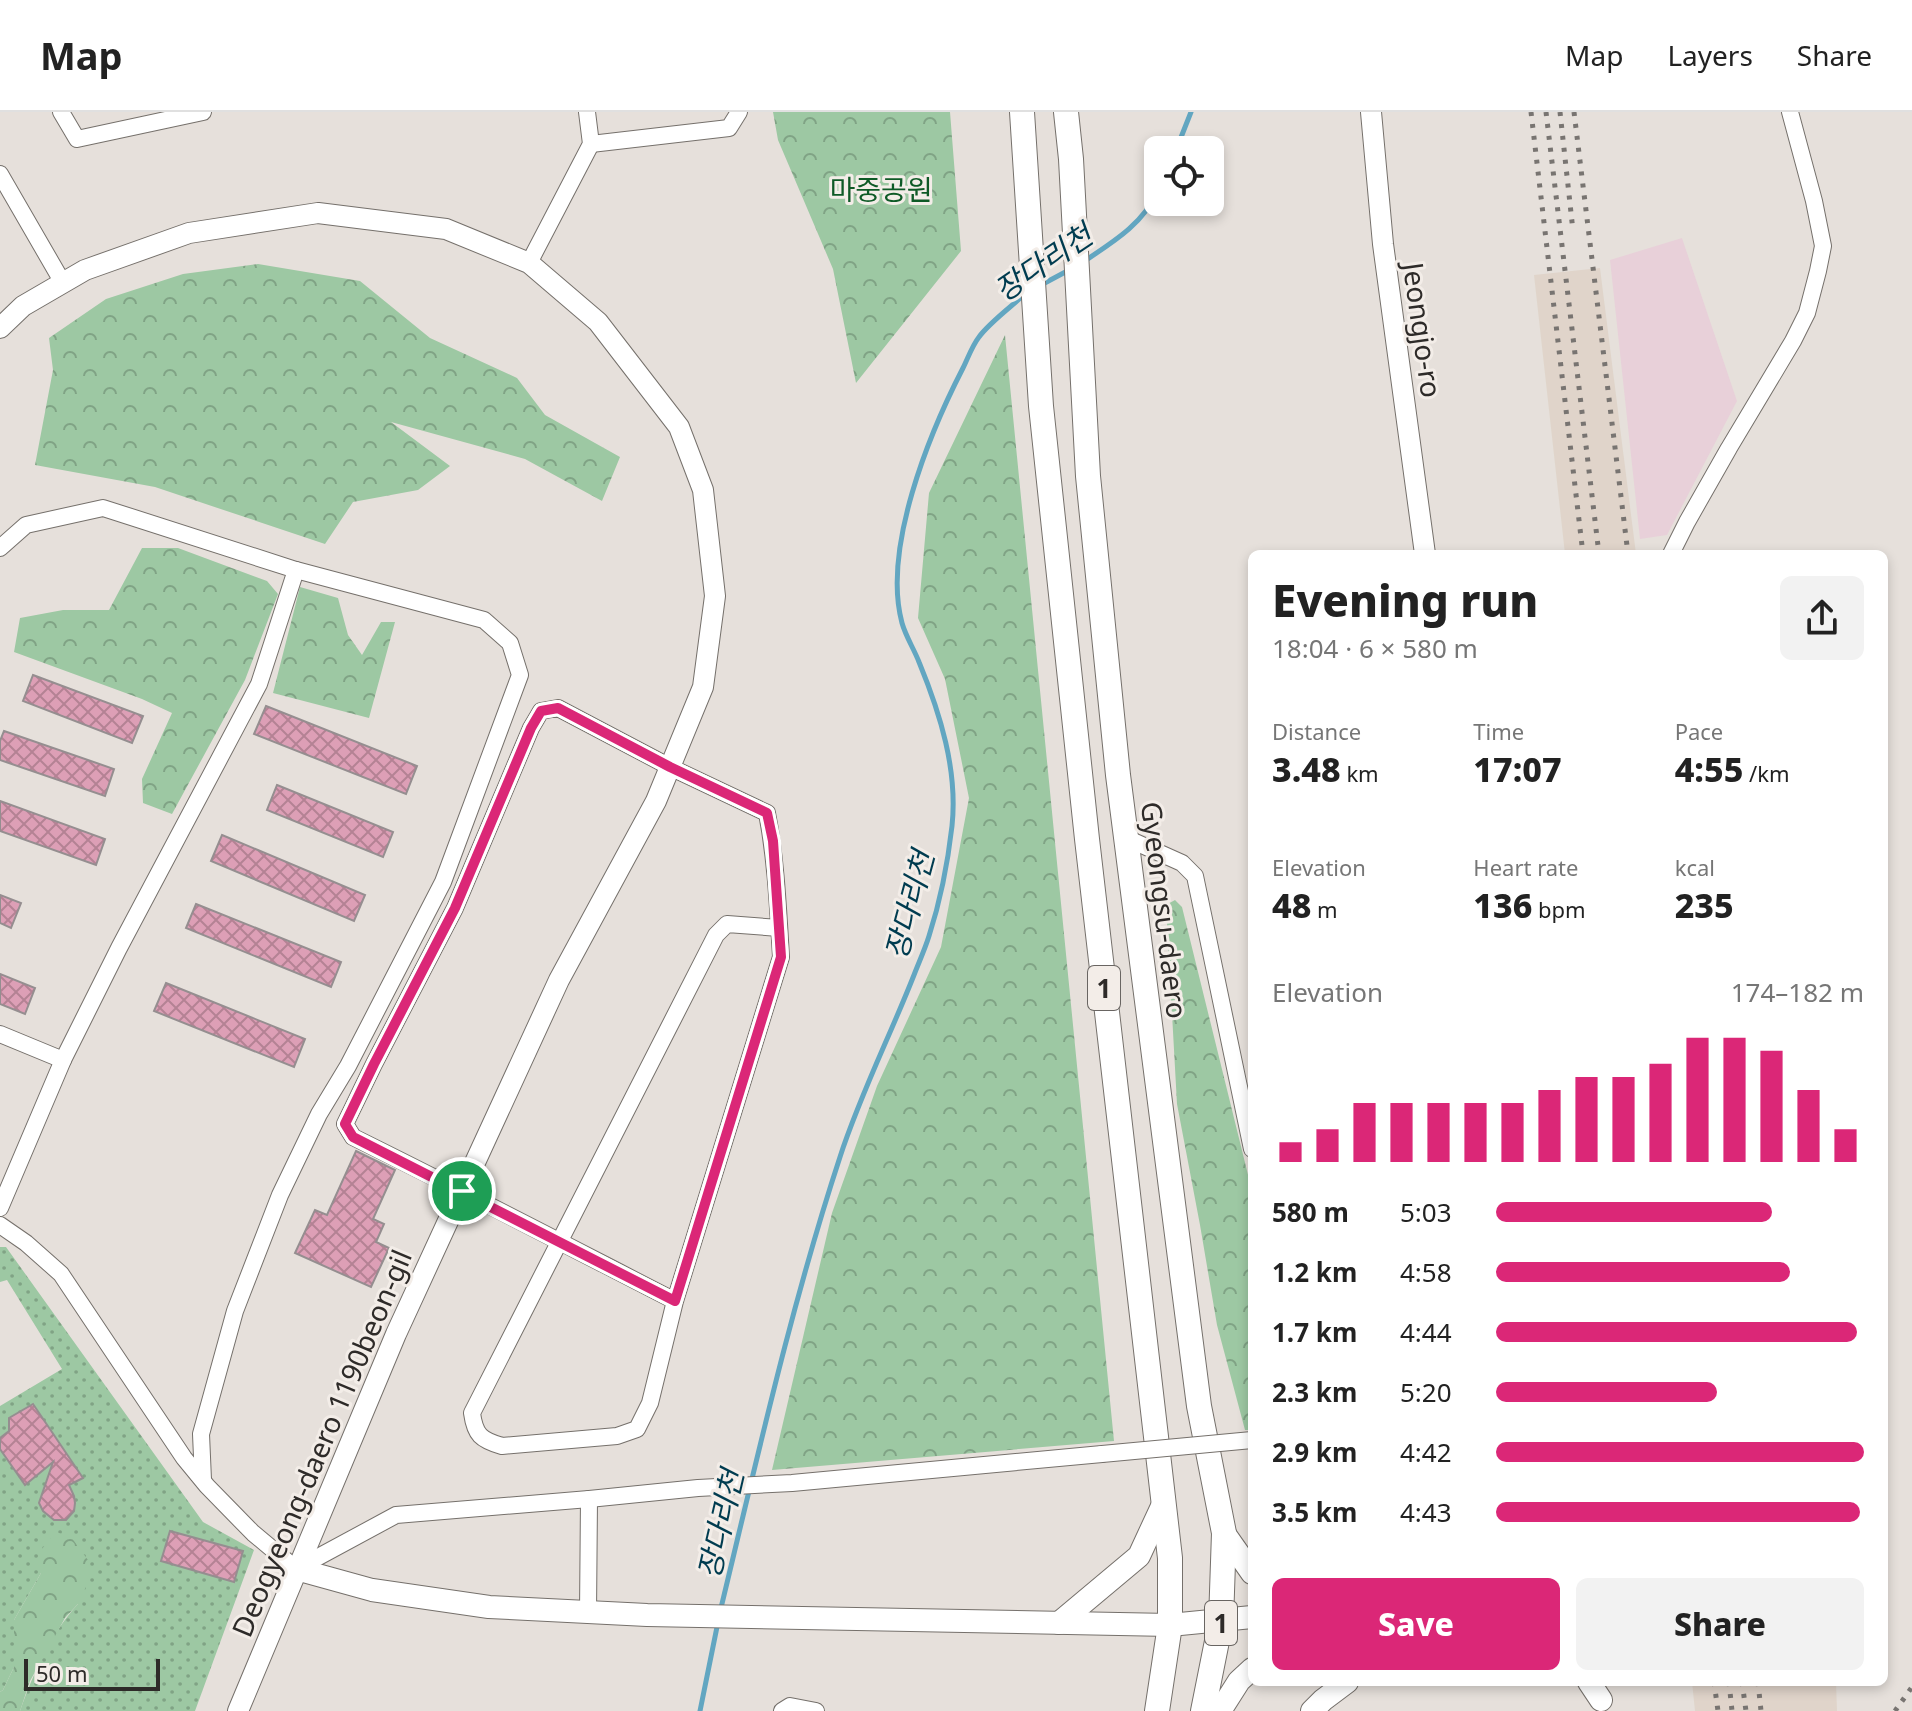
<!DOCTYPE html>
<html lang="en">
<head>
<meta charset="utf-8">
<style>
	:root { --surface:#fff; --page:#f2f2f2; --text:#222; --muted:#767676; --line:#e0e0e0; --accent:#db2777 }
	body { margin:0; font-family:"Noto Sans","Noto Sans KR",sans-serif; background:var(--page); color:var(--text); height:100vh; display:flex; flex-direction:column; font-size:30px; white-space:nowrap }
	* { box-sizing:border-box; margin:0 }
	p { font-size:26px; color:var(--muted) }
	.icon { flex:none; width:44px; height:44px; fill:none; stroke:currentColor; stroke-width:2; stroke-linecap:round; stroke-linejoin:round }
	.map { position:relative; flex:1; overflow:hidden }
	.panel { position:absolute; left:1248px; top:438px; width:640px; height:1136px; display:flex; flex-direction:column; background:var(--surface); border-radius:12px; box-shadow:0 4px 12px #0003 }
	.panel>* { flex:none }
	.controls { position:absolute; left:1144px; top:24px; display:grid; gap:16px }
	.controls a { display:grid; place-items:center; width:80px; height:80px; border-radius:12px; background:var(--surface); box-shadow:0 4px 12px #0003; font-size:40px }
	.scale { position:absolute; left:24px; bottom:20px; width:136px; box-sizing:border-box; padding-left:8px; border:4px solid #2e2b29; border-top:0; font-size:22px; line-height:28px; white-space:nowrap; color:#2e2b29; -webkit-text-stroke:6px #f3ede8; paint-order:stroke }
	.pin { position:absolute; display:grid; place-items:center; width:68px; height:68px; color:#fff; margin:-34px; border:4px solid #fff; border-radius:50%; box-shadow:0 2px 8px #0007 }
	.round { display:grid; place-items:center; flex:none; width:84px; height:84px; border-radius:12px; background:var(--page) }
	.overview { display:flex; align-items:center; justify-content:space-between; height:136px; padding:0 24px }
	h1 { font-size:44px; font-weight:800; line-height:60px }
	.stats { display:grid; grid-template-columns:repeat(3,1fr); gap:12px; height:136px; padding:8px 24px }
	.stats div { display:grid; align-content:center }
	.stats b { font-size:34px; font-weight:800 }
	.stats small { font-size:22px; font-weight:400 }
	.stats p { font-size:22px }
	.chart { height:224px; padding:16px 24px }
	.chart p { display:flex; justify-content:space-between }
	.chart svg { width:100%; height:144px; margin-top:8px; stroke:var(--accent); stroke-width:6 }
	.action { display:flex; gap:16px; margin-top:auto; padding:16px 24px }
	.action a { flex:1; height:92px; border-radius:12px; background:var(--accent); color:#fff; font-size:32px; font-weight:800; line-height:92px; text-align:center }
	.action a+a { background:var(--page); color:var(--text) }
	ul { padding:0 24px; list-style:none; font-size:26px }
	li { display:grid; grid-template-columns:128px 96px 1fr; align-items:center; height:60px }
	li i { height:20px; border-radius:10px; background:var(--accent) }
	header { display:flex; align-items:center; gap:48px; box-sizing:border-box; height:112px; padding:0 40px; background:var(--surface); border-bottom:2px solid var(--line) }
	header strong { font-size:38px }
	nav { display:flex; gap:44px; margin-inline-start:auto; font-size:28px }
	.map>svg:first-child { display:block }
	.commercial { fill:#e8d0d9 }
	.built { fill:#e0d4ca }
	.grass { fill:url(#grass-dots) }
	.forest { fill:url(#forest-crowns) }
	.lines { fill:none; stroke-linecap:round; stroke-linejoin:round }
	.stream { stroke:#62a6c1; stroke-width:5 }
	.building { fill:url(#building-cross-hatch); stroke:#958e90; stroke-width:2 }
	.minor-casing { stroke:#75706b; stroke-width:18 }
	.tertiary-casing { stroke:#75706b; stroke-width:22 }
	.secondary-casing { stroke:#75706b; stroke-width:24 }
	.primary-casing { stroke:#75706b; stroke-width:26 }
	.minor { stroke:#fff; stroke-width:16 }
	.tertiary { stroke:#fff; stroke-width:20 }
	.secondary { stroke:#fff; stroke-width:22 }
	.primary { stroke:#fff; stroke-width:24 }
	.rail { stroke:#787471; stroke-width:5; stroke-dasharray:4 8; stroke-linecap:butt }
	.minor-bridge-casing { stroke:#75706b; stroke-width:18; stroke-linecap:butt }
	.minor-bridge { stroke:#fff; stroke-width:16 }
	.route-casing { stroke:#fff; stroke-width:16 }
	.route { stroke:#db2777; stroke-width:10 }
	.labels { text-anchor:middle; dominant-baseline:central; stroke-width:6; stroke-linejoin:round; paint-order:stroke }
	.shield { fill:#f3ede8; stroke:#696562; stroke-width:2 }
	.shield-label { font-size:26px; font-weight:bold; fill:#2e2b29 }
	.park-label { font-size:28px; fill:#0e5a26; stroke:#f3ede8 }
	.street-label { font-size:28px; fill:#2e2b29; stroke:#f3ede8 }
	.water-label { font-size:30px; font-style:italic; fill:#003c50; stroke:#f3ede8 }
</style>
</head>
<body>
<header>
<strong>Map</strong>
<nav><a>Map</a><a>Layers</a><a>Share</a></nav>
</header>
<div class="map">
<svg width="1912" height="1599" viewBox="0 0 1912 1599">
	<defs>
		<pattern id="grass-dots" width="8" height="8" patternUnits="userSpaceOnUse" patternTransform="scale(2)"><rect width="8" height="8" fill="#9dc8a3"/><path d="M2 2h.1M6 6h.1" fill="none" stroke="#80a385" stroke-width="1.8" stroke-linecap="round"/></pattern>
		<pattern id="forest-crowns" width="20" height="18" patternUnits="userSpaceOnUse" patternTransform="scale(2)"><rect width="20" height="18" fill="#9dc8a3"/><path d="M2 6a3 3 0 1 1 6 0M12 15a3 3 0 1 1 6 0" fill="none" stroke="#80a385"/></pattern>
		<pattern id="building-cross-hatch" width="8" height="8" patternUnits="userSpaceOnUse" patternTransform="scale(2)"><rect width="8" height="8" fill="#dd9fb6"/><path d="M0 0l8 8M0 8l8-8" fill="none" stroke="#b48294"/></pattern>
	</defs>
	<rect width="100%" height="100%" fill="#e6e0db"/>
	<path class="commercial" d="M1682 126 1737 289 1667 423 1640 427 1610 148Z"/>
	<g class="built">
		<path d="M1600 156 1636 442H1565L1534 163Z"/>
		<path d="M1692 1570H1836L1837 1599H1695Z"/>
	</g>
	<path class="grass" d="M0 1135H6L203 1410 254 1438 195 1599H20C33 1562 51 1521 78 1492L41 1438V1461L14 1508V1555L3 1578 0 1580V1294L62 1257 7 1168 0 1170Z"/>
	<g class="forest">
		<path d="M773 0H950L961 139 856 271 833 157 778 28Z"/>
		<path d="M258 152 360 169 430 226 517 266 545 303 620 345 602 389 525 347 391 310 450 354 418 378 353 390 325 432 155 375 35 353 53 258 49 226 106 187 183 162Z"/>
		<path d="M1005 223 1114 1329 772 1358 832 1101 877 974 941 835 969 686 945 567 918 506 929 381Z"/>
		<path d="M142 436H178L267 469 278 482 245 568 172 702 143 691 142 667 172 601 142 587 14 540 20 506 63 498H109Z"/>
		<path d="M300 475 338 486 348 523 362 543 381 510H395L369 606 273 581Z"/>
		<path d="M1175 788 1182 795 1252 1079V1318H1245L1217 1213 1200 1113 1177 992 1166 793Z"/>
		<path d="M56 1420 71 1425 88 1448 92 1462 78 1492 65 1506 30 1569 20 1599H0V1580L3 1578 14 1555V1508L41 1461V1438Z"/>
	</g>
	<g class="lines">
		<g class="stream">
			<path d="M1176 38 1191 0"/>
			<path d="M1083 150C1113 130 1143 112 1158 79"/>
			<path d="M1041 173 1071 157"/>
			<path d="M720 1500C757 1347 791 1194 840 1045 860 983 890 924 914 863 919 850 925 837 929 824 940 790 948 749 952 714 958 658 940 601 919 550 914 537 906 525 902 511 882 437 929 322 963 256 968 246 972 234 979 225 989 211 1012 194 1025 182"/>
			<path d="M700 1599 718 1510"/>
		</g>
	</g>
	<g class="building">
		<path d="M33 563 143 604 132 631 23 589Z"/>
		<path d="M266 594 417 654 406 682 254 622Z"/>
		<path d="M4 619 114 657 105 684 0 648V629Z"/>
		<path d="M277 673 393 720 383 745 267 698Z"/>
		<path d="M0 689 105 727 96 753 0 719Z"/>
		<path d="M222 723 365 783 354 809 211 749Z"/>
		<path d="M0 783 21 791 11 816 0 811Z"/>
		<path d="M196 792 341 850 331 875 186 816Z"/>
		<path d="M0 862 35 876 25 902 0 892Z"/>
		<path d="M166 871 305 927 294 955 154 899Z"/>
		<path d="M356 1039 395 1058 373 1107 384 1112 376 1130 389 1136 371 1175 295 1141 315 1098 327 1103Z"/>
		<path d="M33 1292 83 1366 69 1373 74 1384 75 1391 74 1399 66 1408H54L43 1399 39 1391 53 1350 25 1373 0 1337V1326L9 1319V1306Z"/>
		<path d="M170 1419 243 1439 234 1470 161 1449Z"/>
	</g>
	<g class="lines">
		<g class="minor-casing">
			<g id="minor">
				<path d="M61 0 77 27 203 0"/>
				<path d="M591 32 729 16 739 0"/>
				<path d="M0 62 63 171"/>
				<path d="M529 151 591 32 587 0"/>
				<path d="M0 436 26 413 103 396 296 458 259 572 119 836 63 948 0 922"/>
				<path d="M1671 442 1687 410 1729 336 1793 229 1807 201 1818 159 1823 134 1814 89 1790 0"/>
				<path d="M1124 725 1182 751 1195 764 1252 1037"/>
				<path d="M0 1096 63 948"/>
				<path d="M0 1113 26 1131 61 1162 184 1346 207 1374 253 1421 296 1457 396 1403 589 1387 698 1376 792 1371 1102 1342"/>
				<path d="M675 1189C568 1134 461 1078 353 1025L345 1012 374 952 455 796 531 616 541 599 558 596 670 655 767 701C776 748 778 796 781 845L675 1189 650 1291 637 1317 617 1324 502 1334C481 1328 475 1323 472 1301L716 823 727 812 779 816"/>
				<path d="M203 1368 201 1322 235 1199 280 1083 319 1002 348 954 443 770 520 563 510 531 484 508 296 458"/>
				<path d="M588 1501 589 1387"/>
				<path d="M782 1599 790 1594 816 1599"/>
			</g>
		</g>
		<g class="tertiary-casing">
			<g id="tertiary">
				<path d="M1371 0 1383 132 1425 442"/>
				<path d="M0 216 23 194 85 158 189 121 318 101 446 117 529 151 598 210 679 315 703 378 715 484 703 575 656 689 559 868 396 1222 238 1599"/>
			</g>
		</g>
		<g class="secondary-casing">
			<g id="secondary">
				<path d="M1224 1421 1252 1461"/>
				<path d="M296 1457 372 1478 489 1495 647 1503 1170 1513 1252 1505"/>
				<path d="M1059 1511 1139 1444 1164 1390"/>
				<path d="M1589 1570 1601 1588"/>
				<path d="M1220 1599 1239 1569 1252 1557"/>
				<path d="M1312 1599 1323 1588 1347 1570"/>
			</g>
		</g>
		<g class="primary-casing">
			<g id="primary">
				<path d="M1022 0 1041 294 1087 727 1170 1446V1513L1157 1599"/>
				<path d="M1066 0 1071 47 1088 364 1118 663 1199 1294 1224 1421 1221 1509 1203 1599"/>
			</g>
		</g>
		<use href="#minor" class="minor"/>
		<use href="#tertiary" class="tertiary"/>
		<use href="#secondary" class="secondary"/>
		<use href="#primary" class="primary"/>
		<g class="rail">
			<path d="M1531 0 1583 442"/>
			<path d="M1546 0 1599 442"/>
			<path d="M1560 0 1573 119"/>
			<path d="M1574 0 1628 442"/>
			<path d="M1714 1570 1718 1599"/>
			<path d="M1729 1570 1732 1599"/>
			<path d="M1742 1570 1746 1599"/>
			<path d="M1758 1570 1761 1599"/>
			<path d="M1895 1599 1912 1575"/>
		</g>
		<g class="minor-bridge-casing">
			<path id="minor-bridge" d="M1102 1342 1252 1328"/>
		</g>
		<use href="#minor-bridge" class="minor-bridge"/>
	</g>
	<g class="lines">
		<g class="route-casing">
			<path id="route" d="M558 596 670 655 767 701 773 729 781 845 675 1189 353 1025 345 1012 374 952 455 796 531 616 541 599Z"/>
		</g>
		<use href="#route" class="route"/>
	</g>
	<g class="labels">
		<g class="shield">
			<rect x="1088" y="854" width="32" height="44" rx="6"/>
			<rect x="1205" y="1489" width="32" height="44" rx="6"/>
		</g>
		<g class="shield-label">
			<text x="1104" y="876">1</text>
			<text x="1221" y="1511">1</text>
		</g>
		<g class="park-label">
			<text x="881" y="77">마중공원</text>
		</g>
		<g class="street-label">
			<text transform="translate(1423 218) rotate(82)">Jeongjo-ro</text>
			<text transform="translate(1165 798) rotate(83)">Gyeongsu-daero</text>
			<text transform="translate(321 1331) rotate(-67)">Deogyeong-daero 1190beon-gil</text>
		</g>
		<g class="water-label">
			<text transform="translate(1043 150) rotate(-34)">장다리천</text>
			<text transform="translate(909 793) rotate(-75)">장다리천</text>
			<text transform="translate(720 1412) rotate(-77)">장다리천</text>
		</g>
	</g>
</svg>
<div class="controls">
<a><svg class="icon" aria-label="locate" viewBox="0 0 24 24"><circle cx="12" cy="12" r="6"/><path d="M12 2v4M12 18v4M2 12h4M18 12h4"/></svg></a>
</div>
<div class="scale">50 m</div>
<div class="pin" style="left:462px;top:1079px;background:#1e9e55"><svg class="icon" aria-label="arrive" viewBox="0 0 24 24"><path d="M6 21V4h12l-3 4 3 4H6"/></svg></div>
<section class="panel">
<div class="overview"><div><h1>Evening run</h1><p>18:04 · 6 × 580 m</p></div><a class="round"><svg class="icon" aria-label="share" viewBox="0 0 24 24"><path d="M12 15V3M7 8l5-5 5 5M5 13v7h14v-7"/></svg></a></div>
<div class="stats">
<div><p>Distance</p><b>3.48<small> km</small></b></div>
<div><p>Time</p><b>17:07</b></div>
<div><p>Pace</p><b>4:55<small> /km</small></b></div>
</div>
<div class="stats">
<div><p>Elevation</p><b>48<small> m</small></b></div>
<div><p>Heart rate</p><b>136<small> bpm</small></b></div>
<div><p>kcal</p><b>235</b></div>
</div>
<div class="chart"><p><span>Elevation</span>174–182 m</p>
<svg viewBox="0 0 160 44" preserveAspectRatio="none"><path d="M5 44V38M15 44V34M25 44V26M35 44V26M45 44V26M55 44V26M65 44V26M75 44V22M85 44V18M95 44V18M105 44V14M115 44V6M125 44V6M135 44V10M145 44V22M155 44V34"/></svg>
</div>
<ul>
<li><b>580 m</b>5:03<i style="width:75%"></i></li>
<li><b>1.2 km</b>4:58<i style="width:80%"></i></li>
<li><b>1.7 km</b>4:44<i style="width:98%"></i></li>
<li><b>2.3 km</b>5:20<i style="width:60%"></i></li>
<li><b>2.9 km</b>4:42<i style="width:100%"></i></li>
<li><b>3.5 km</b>4:43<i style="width:99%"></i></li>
</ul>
<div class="action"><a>Save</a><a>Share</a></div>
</section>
</div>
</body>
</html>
